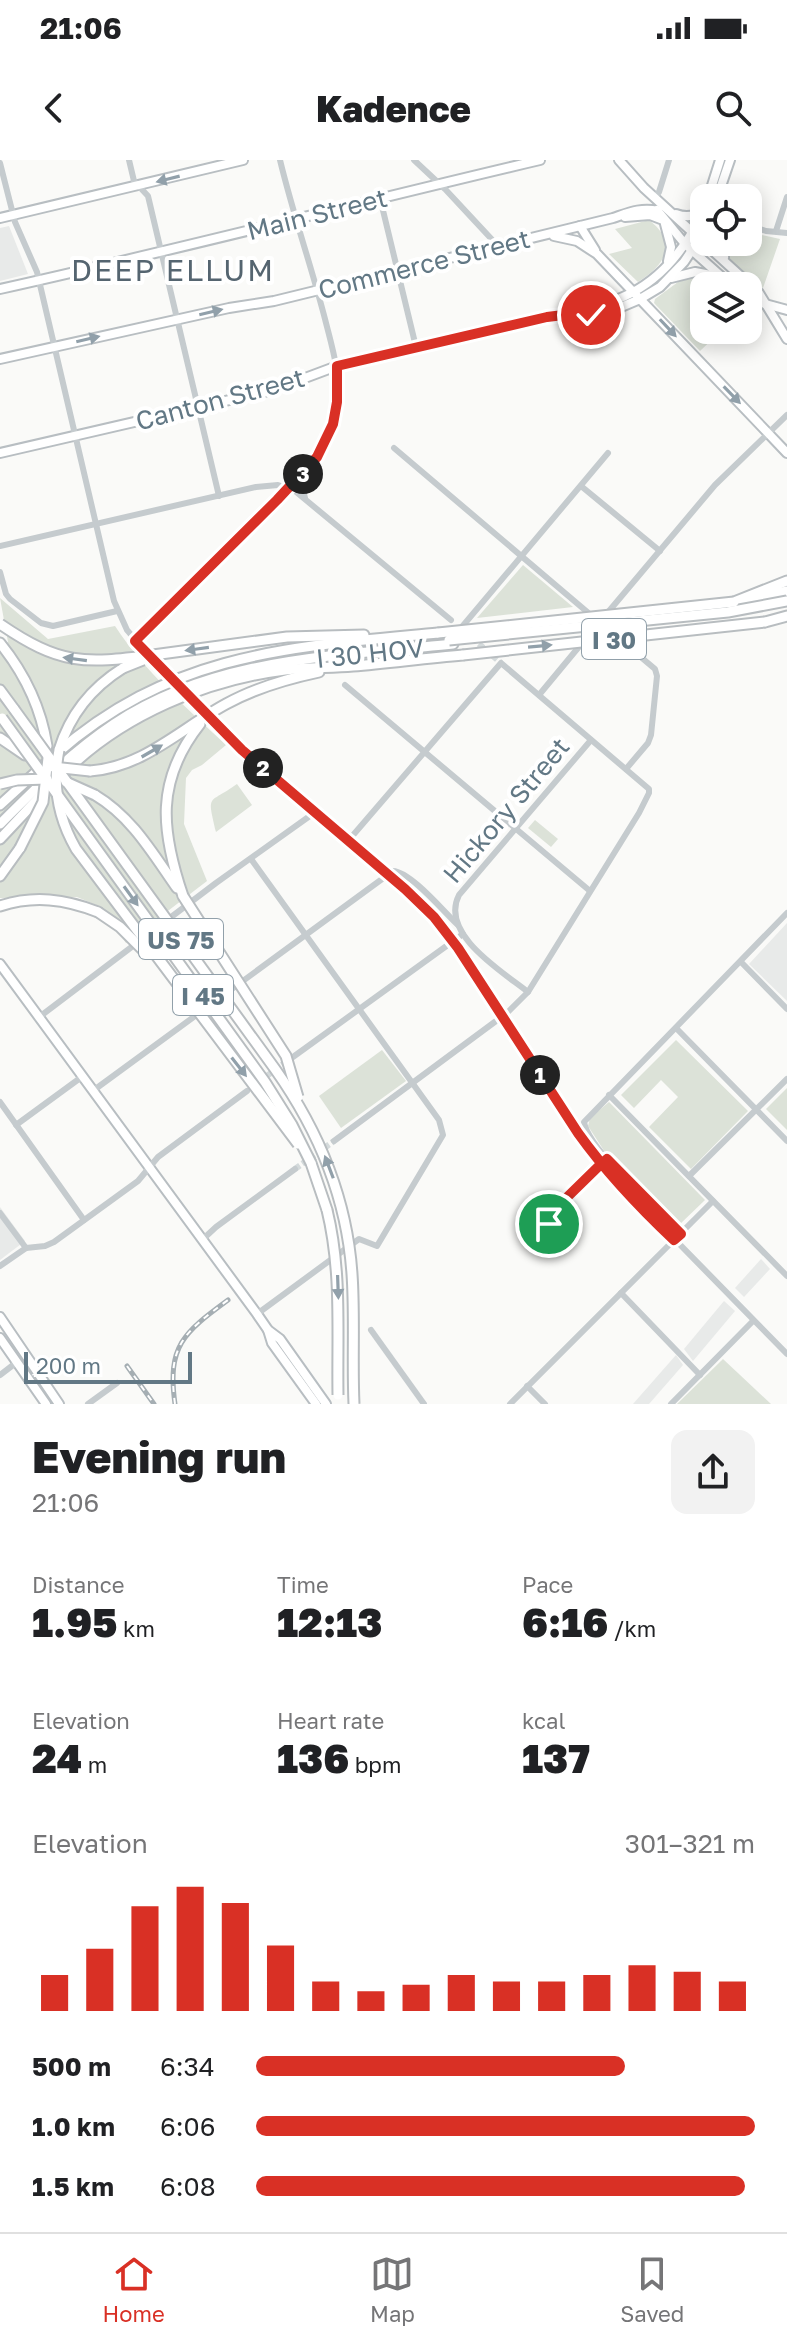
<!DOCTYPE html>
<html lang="en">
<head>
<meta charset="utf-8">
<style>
	:root { --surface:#fff; --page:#f2f2f2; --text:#202124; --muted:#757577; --line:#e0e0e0; --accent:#d93025 }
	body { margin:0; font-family:"Golos Text",sans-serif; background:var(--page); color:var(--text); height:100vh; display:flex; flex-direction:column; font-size:30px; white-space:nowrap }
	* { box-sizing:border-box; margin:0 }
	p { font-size:26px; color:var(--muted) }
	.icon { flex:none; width:44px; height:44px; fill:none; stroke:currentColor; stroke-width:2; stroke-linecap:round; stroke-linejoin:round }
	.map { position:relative; height:1244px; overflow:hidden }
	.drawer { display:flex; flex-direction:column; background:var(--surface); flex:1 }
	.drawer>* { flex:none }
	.controls { position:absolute; left:690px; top:24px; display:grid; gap:16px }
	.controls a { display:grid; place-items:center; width:72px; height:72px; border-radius:16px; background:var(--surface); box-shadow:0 4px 20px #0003; font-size:40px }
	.scale { position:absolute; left:24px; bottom:20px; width:168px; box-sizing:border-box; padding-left:8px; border:4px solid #627885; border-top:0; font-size:22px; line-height:28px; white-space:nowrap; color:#627885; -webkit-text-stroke:6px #fff; paint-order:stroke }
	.pin { position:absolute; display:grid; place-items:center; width:68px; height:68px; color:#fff; margin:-34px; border:4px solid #fff; border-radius:50%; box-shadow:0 2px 8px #0007 }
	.km { position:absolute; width:40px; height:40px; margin:-20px; border-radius:50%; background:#222; color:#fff; font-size:22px; line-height:40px; text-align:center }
	.round { display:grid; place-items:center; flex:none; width:84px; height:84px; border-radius:16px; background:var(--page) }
	.head { display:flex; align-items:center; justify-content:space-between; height:136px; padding:0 32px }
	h1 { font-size:44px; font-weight:800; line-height:60px }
	.figures { display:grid; grid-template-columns:repeat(3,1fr); gap:12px; height:136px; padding:8px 32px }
	.figures div { display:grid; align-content:center }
	.figures b { font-size:40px; font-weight:800 }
	.figures small { font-size:22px; font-weight:400 }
	.figures p { font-size:22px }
	.chart { height:224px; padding:16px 32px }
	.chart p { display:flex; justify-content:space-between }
	.chart svg { width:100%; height:144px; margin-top:8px; stroke:var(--accent); stroke-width:6 }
	ul { padding:0 32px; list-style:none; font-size:26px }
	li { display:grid; grid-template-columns:128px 96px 1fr; align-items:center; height:60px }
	li i { height:20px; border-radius:10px; background:var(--accent) }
	.status { display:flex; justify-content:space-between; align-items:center; height:56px; padding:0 40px; background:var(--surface); direction:ltr }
	.status svg { height:22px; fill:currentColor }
	header { display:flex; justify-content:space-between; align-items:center; height:104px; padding:0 32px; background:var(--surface); font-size:36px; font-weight:800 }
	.tabs { display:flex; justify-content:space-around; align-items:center; height:112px; border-top:2px solid var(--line); background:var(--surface); font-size:22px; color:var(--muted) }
	.tabs a { display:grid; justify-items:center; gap:4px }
	.tabs .selected { color:var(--accent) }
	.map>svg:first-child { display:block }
	.built { fill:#e8eae9 }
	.green { fill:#dce2d8 }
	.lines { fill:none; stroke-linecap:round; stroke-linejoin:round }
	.minor-tunnel { stroke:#d4dadb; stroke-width:6; stroke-dasharray:6 3; stroke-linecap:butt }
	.major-casing { stroke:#b8bec2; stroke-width:12 }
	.highway-casing { stroke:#b8bdc0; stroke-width:13 }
	.minor { stroke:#c5cbce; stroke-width:6 }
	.major { stroke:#fff; stroke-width:8 }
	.highway { stroke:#fff; stroke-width:9 }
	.rail-casing { stroke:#a5aeb3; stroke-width:5 }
	.rail { stroke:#fff; stroke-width:2; stroke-dasharray:6; stroke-linecap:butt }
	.highway-bridge-casing { stroke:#b8bdc0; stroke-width:13; stroke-linecap:butt }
	.minor-bridge { stroke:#c5cbce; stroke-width:6 }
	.highway-bridge { stroke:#fff; stroke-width:9 }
	.oneway { fill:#91a0aa }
	.route-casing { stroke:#fff; stroke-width:16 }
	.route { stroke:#d93025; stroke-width:10 }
	.labels { text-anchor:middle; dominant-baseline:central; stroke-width:8; stroke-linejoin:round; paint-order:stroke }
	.shield { fill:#fff; stroke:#91a0aa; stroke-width:2 }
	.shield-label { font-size:24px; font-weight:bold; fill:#627885 }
	.street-label { font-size:26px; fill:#627885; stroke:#fff }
	.quarter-label { font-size:30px; letter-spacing:2px; fill:#556570; stroke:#fff }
</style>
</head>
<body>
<div class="status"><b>21:06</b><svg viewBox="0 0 49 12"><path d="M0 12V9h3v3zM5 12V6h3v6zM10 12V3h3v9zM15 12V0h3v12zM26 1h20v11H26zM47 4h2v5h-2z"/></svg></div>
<header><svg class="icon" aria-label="back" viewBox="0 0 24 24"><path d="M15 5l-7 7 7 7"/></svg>Kadence<svg class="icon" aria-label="search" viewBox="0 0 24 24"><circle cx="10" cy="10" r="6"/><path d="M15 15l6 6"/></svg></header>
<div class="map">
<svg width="787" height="1244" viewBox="0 0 787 1244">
	<rect width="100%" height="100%" fill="#fafaf8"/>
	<g class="built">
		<path d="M9 66 28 114 0 121V68Z"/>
		<path d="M787 763V841L749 804Z"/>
		<path d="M0 1047 25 1081 0 1100Z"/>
		<path d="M761 1099 770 1109 744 1137 735 1128Z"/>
		<path d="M724 1141 735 1151 693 1201 684 1189Z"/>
		<path d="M676 1195 683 1205 649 1244H633Z"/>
	</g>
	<g class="green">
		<path d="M649 60C679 83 665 105 638 122L609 94 632 88 615 69Z"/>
		<path d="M748 72 780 79 763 128 729 100 717 82H748Z"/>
		<path d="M697 117 712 121 720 126H704V170H722L700 191 654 143 655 139 678 122Z"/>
		<path d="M523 405 573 447 477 458Z"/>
		<path d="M0 438 48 479 115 466C145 512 187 548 226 585L202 605 192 610 186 618 184 664 207 721 126 783 101 747 77 737 0 738V488L8 482Z"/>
		<path d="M237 624 252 645 216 672C207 632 208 645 237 624Z"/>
		<path d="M535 660 558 679 551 687 528 668Z"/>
		<path d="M676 880 748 951 691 1009 649 967 678 937 661 920 634 948 621 935Z"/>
		<path d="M382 890 406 921 341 968 319 936Z"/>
		<path d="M787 928V970L766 949Z"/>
		<path d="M609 942 705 1040 678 1066 612 1003 588 966 590 958Z"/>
		<path d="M723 1199 771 1244H677Z"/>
	</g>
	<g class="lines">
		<g class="minor-tunnel">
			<path d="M472 478 501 503"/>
			<path d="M260 921 290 899"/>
			<path d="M295 1009 334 981"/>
		</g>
		<g class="major-casing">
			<g id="major">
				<path d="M619 0 644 28 759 133 787 179"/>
				<path d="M708 38 720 0"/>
				<path d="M717 38 730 0"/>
				<path d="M657 50 685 84 732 126"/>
				<path d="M676 54C687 58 696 57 703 48"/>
				<path d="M625 57 650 55 663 60"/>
				<path d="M0 58 243 0"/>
				<path d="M665 64 671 87 668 101"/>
				<path d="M580 66 595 90"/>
				<path d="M554 76 577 81 597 94 787 293"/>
				<path d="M714 82 724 97"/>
				<path d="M671 118 695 112 716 116"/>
				<path d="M0 129C181 89 360 42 540 0"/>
				<path d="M748 137 754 141 787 150"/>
				<path d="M581 153C593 145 609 143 623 137 662 120 687 87 704 49"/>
				<path d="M0 199 229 148 274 141 613 58C628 53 641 47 658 51"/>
				<path d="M0 293 273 230 337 206 521 162 564 155 607 153 640 139 660 127 684 102 704 72"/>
				<path d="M0 804 257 1154 268 1170 280 1179 326 1244"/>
				<path d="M0 1157 59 1244"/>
				<path d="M268 1170 272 1183 316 1244"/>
				<path d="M0 1178 46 1244"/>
			</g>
		</g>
		<g class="highway-casing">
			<g id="highway">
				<path d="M747 440 787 431"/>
				<path d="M734 442 787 421"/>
				<path d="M765 462 787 456"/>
				<path d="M0 483C25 514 41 547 47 586"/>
				<path d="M153 495 287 477 364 475"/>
				<path d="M0 530 14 549"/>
				<path d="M0 578 25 595"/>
				<path d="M59 590C70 554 91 528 123 508"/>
				<path d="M56 594C173 492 291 487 438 473"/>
				<path d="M90 611C144 607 180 569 226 544 255 528 286 519 319 512"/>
				<path d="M65 612C122 555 206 520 285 510 307 507 330 508 353 506 389 503 426 498 463 495"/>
				<path d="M95 635C132 657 153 694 177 728"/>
				<path d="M0 645 45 604"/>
				<path d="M0 664C36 628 72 592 114 564 215 497 337 496 453 484"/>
				<path d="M0 679 46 630"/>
				<path d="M0 716 20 688"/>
				<path d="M183 736C161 671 155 621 200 564"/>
				<path d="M0 746C34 735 65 739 98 752"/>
				<path d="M311 1003 327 1050"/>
			</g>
		</g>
		<g class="minor">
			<path d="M129 0 134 21 148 36 219 336"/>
			<path d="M414 0 445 29 498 86"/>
			<path d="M0 3 15 62 37 112 114 441 127 470 160 508"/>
			<path d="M380 38 416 187"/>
			<path d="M654 38 659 32 669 0"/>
			<path d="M748 65 766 71 787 73"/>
			<path d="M776 71 787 37"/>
			<path d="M394 288 592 456"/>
			<path d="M303 314 302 326 305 338"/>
			<path d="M581 326 660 391"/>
			<path d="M0 386 256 327 278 325 295 331 451 460"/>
			<path d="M0 412 6 434 10 439 41 463 53 466 117 451"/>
			<path d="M604 457 715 325 787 255"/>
			<path d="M604 466 655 509 657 516 651 575 648 583 626 609"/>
			<path d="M461 468 608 293"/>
			<path d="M135 481 303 314C321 293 333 271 337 243 341 214 332 187 325 159 311 105 293 54 280 0"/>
			<path d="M345 525 590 731"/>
			<path d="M539 535 597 465"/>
			<path d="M221 569 242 590 390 717"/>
			<path d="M348 681 501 503 649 629V633L639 653 528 832 508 852"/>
			<path d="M251 699 439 960 443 975 377 1086 359 1079 257 1154"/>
			<path d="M741 802 787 849"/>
			<path d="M528 832C503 812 439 774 459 735L591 580"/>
			<path d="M38 858 216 723 314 653"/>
			<path d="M508 865 573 965"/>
			<path d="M676 868 787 981"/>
			<path d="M293 897 463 774"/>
			<path d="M94 930 393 711C411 712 444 752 458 765"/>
			<path d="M609 935 787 1116"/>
			<path d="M0 942 84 1060"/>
			<path d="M16 965 83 916"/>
			<path d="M334 981 496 861"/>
			<path d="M602 1005 787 1194"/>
			<path d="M689 1016 787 919"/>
			<path d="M0 1053 26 1088"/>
			<path d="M681 1074C659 1052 588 989 584 962L787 753"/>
			<path d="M202 1080 216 1067 295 1009"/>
			<path d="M571 1086 549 1064 548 1057 603 1002"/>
			<path d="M0 1106 26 1088 45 1086 54 1082 138 1021 158 997 247 931"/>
			<path d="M621 1133 700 1215"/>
			<path d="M371 1170 424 1244"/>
			<path d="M0 1215 17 1202"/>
			<path d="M527 1226 545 1244"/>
			<path d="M88 1244 117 1223"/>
			<path d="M510 1244 713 1041"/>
			<path d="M671 1244 753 1161"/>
		</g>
		<use href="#major" class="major"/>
		<use href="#highway" class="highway"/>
		<g class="rail-casing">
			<g id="rail">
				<path d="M127 1206 154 1244"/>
				<path d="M175 1244C167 1186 183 1173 228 1140"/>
			</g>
		</g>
		<use href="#rail" class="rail"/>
		<g class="highway-bridge-casing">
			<g id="highway-bridge">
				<path d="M0 464C60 505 83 504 153 495"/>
				<path d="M438 473 734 442"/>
				<path d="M449 480 728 452 787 441"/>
				<path d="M463 495 765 462"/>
				<path d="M123 508 143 500"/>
				<path d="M14 549 275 909C319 971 347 1039 352 1114 355 1157 352 1201 354 1244"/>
				<path d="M2 558 265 922 292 965 311 1003"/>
				<path d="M59 590C52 626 58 658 76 689L298 984"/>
				<path d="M53 607 90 611"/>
				<path d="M66 622 95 635"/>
				<path d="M0 624 17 620 47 619"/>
				<path d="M20 688 43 642 48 598"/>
				<path d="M183 736 286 896 298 937"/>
				<path d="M98 752 120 767 147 794"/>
				<path d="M327 1050C342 1111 337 1172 338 1235"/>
			</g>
		</g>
		<g class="minor-bridge">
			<path d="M160 508 221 569"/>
			<path d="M392 718C445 762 471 809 508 865"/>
			<path d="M573 965 602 1005"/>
		</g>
		<use href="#highway-bridge" class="highway-bridge"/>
	</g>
	<defs><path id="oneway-solid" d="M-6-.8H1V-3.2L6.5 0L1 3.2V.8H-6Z" transform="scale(2)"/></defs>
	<g class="oneway">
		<use href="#oneway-solid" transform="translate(168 19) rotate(166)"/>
		<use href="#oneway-solid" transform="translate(211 152) rotate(-13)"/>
		<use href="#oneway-solid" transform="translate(668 168) rotate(47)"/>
		<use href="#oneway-solid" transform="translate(88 179) rotate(-13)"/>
		<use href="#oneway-solid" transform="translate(732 235) rotate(46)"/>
		<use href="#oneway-solid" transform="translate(540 486) rotate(-5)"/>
		<use href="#oneway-solid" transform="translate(197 489) rotate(172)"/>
		<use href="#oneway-solid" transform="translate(75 499) rotate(-172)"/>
		<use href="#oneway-solid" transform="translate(152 591) rotate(-30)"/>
		<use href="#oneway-solid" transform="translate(131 736) rotate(54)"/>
		<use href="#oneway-solid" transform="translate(239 907) rotate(52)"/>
		<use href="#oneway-solid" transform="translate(329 1007) rotate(-111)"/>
		<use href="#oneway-solid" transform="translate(338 1127) rotate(88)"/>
	</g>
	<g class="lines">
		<g class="route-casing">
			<path id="route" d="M549 1064 548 1057 553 1051 600 1005 607 999 681 1074 674 1080C639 1047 606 1012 578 973L458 788 434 757 405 729 242 590 135 481 277 340 317 297 333 264 337 242V206L547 157 580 153 591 155"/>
		</g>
		<use href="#route" class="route"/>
	</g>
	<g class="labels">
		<g class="shield">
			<rect x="582" y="459" width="64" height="40" rx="6"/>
			<rect x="139" y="759" width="84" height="40" rx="6"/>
			<rect x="173" y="815" width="60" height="40" rx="6"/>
		</g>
		<g class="shield-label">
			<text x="614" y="479">I 30</text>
			<text x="181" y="779">US 75</text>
			<text x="203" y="835">I 45</text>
		</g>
		<g class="street-label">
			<text transform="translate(317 54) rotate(-14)">Main Street</text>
			<text transform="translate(424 104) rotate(-14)">Commerce Street</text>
			<text transform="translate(220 239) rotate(-15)">Canton Street</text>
			<text transform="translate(370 493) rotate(-6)">I 30 HOV</text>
			<text transform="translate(506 650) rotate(-50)">Hickory Street</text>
		</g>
		<g class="quarter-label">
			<text x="173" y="110">DEEP ELLUM</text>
		</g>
	</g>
</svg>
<div class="controls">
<a><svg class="icon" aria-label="locate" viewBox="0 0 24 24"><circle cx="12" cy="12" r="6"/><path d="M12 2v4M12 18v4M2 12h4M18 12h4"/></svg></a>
<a><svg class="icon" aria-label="layers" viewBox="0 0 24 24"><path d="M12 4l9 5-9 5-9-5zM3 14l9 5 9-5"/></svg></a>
</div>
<div class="scale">200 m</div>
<div class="pin" style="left:549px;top:1064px;background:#1e9e55"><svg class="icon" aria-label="arrive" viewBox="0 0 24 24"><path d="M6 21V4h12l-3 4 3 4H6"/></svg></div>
<div class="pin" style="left:591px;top:155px;background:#d93025"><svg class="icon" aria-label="check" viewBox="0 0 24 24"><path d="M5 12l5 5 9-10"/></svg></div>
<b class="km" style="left:540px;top:915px">1</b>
<b class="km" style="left:263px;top:608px">2</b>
<b class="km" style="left:303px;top:314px">3</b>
</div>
<section class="drawer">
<div class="head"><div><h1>Evening run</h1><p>21:06</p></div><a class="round"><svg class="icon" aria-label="share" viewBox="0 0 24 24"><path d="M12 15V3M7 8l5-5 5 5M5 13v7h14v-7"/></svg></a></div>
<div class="figures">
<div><p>Distance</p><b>1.95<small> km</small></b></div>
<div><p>Time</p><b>12:13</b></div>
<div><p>Pace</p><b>6:16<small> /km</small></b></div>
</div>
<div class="figures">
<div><p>Elevation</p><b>24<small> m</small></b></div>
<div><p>Heart rate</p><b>136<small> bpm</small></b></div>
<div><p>kcal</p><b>137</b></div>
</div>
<div class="chart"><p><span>Elevation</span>301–321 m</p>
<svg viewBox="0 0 160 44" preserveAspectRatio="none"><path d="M5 44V33M15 44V25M25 44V12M35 44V6M45 44V11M55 44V24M65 44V35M75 44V38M85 44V36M95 44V33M105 44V35M115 44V35M125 44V33M135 44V30M145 44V32M155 44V35"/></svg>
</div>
<ul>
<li><b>500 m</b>6:34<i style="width:74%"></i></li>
<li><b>1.0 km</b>6:06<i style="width:100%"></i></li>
<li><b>1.5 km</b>6:08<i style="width:98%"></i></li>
</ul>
</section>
<nav class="tabs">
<a class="selected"><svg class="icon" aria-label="home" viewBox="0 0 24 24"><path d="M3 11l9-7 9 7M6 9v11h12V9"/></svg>Home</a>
<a><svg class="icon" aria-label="map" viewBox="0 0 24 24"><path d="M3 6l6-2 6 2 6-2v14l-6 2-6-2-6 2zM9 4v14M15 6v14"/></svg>Map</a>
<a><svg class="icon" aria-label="saved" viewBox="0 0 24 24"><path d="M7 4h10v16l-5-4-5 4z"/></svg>Saved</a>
</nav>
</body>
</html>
